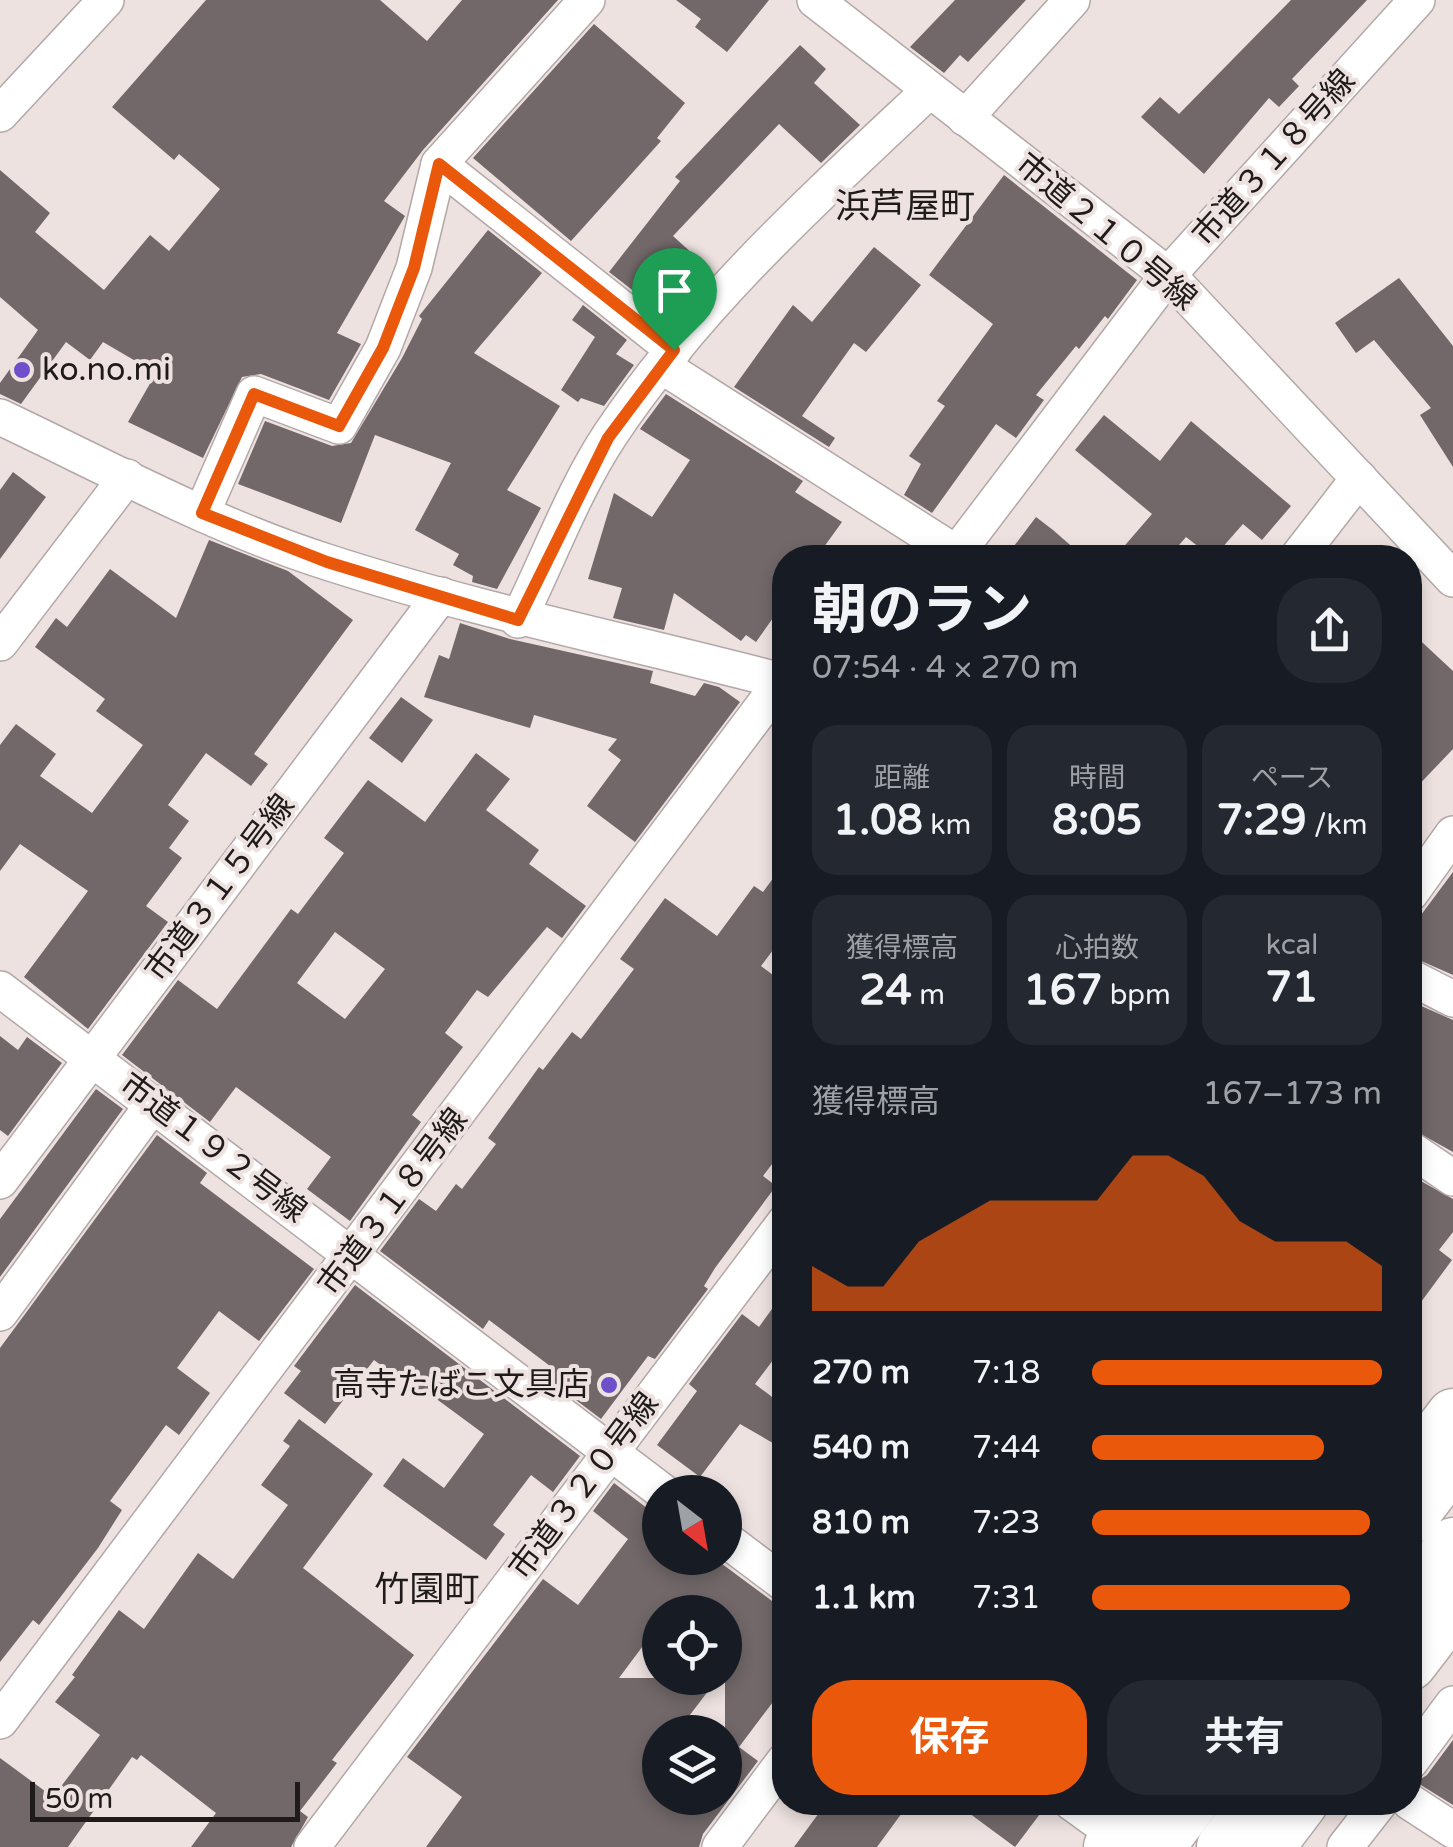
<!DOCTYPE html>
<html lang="ja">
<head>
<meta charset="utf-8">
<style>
	:root { --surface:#171b24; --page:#242831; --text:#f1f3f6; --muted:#9ea1a6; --accent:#ea580c }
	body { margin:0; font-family:"Varela Round","Noto Sans JP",sans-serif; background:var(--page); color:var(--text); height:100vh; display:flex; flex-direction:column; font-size:38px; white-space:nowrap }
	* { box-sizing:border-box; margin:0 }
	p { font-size:32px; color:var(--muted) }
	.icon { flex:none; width:55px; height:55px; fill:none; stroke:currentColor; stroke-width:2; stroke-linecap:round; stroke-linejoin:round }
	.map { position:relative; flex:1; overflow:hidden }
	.sheet { position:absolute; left:772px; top:545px; width:650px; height:1270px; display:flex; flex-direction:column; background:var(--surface); border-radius:40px; box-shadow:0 5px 15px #0003 }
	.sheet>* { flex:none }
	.needle { width:65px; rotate:149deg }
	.fabs { position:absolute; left:642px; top:1475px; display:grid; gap:20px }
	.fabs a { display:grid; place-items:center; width:100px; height:100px; border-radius:50%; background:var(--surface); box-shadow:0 5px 15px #0003; font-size:50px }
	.scale { position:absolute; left:30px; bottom:25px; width:270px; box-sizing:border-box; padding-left:10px; border:5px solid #1f1b1b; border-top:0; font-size:28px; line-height:35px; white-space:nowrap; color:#1f1b1b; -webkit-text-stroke:8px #ede2e0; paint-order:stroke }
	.pin { position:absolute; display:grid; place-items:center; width:85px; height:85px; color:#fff; margin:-102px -42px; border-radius:50% 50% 50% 0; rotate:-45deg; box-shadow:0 0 10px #0007 }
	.pin .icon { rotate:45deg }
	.round { display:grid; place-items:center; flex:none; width:105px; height:105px; border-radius:40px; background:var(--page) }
	.head { display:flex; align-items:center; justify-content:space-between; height:170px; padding:0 40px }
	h1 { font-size:55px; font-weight:700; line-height:75px }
	.metrics { display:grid; grid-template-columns:repeat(3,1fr); gap:15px; height:170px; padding:10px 40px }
	.metrics div { display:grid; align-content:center; border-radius:25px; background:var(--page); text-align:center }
	.metrics b { font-size:42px; font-weight:700 }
	.metrics small { font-size:28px; font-weight:400 }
	.metrics p { font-size:28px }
	.chart { height:280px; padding:20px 40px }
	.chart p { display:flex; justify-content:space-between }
	.chart svg { width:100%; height:180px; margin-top:10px; fill:var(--accent); opacity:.7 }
	.button { display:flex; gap:20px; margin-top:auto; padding:20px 40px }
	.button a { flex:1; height:115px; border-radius:40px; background:var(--accent); color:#fff; font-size:40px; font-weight:700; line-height:115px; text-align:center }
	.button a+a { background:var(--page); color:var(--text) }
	ul { padding:0 40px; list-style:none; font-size:32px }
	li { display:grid; grid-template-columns:160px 120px 1fr; align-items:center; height:75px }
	li i { height:25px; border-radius:12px; background:var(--accent) }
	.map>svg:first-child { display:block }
	.building { fill:#726869; fill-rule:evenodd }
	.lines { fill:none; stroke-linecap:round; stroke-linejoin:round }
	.minor-casing { stroke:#b3a8a7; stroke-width:38 }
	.highway-casing { stroke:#b3a8a7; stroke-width:55 }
	.minor { stroke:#fff; stroke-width:35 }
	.highway { stroke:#fff; stroke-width:52 }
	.route-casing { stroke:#fff; stroke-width:20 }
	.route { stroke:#ea580c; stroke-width:12 }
	.poi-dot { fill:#6e50ca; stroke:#ede2e0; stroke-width:4 }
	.labels { text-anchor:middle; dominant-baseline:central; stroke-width:8; stroke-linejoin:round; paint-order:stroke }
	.street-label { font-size:32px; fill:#1f1b1b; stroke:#ede2e0 }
	.poi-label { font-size:32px; fill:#1f1b1b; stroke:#ede2e0; text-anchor:start }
	.neighbourhood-label { font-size:35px; fill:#1f1b1b; stroke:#ede2e0 }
</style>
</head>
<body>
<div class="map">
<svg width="1453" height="1847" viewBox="0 0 1453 1847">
	<rect width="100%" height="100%" fill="#ede2e0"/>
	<g class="building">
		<path d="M206 0H380L427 41 462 0H558L423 150 384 201 405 216 337 333 361 344 329 400 261 374 242 377 203 458 128 422 156 373 103 342 90 360 66 342 21 404 0 394V383L38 330 0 297V170L50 213 35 232 104 290 150 235 169 251 220 189 179 154 174 160 112 107Z"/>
		<path d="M676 0H769L727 52 695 27 701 19Z"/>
		<path d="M955 0H1026L968 62 960 55 944 73 910 47Z"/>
		<path d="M1291 0H1367L1292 79 1299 86 1279 107 1269 98 1204 174 1141 117 1160 97 1179 114Z"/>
		<path d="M594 24 685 103 657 138 661 141 571 241 473 158Z"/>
		<path d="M800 45 826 69 814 83 860 125 821 163 779 124 673 236 695 256 653 306 609 272 680 181 675 177Z"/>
		<path d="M1004 175 1137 280 1108 319 1105 316 1079 349 1076 346 1036 395 1044 400 1016 438 996 424 932 513 904 495 921 464 909 456 945 406 937 401 993 324 929 275Z"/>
		<path d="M488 230 542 273 474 353 560 406 507 490 541 508 497 589 472 582 473 576 453 565 459 554 415 530 451 463 375 435 341 523 238 484 265 421 332 446 351 443 402 358 422 319 419 316Z"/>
		<path d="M874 247 921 285 866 352 854 343 802 416 835 438 829 447 734 387 793 305 812 322Z"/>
		<path d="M1399 278 1453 346V467L1420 415 1431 408 1374 340 1356 353 1335 323Z"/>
		<path d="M583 305 627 340 616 354 634 365 604 406 581 398 578 402 561 390 595 337 572 320Z"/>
		<path d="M666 394 803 481 795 492 842 522 816 558H785V601L756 642 746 635 741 641 674 593 664 630 613 618 622 588 588 579 614 493 652 517 690 460 640 429Z"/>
		<path d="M1104 415 1160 461 1191 421 1291 506 1262 540 1243 524 1213 558 1186 537 1168 558H1114L1152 514 1075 450Z"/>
		<path d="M13 472 46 497 0 559V490Z"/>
		<path d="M1036 517 1053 530 1085 558H1005Z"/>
		<path d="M209 540 288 571 353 620 254 754 268 764 251 786 206 753 168 805 189 821 169 848 182 858 146 906 168 922 88 1029 24 977 88 891 20 844 0 871V745L16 724 56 754 40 776 92 813 143 745 96 711 105 699 35 647 56 618 67 627 110 569 176 618Z"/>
		<path d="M460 623 510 639 653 671 650 683 695 696 704 683 719 687 740 702 635 842 587 806 621 760 608 750 617 739 534 715 530 728 424 697 439 655 449 659Z"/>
		<path d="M1410 631 1453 671V749L1410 794Z"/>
		<path d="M401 697 433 720 402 763 369 738Z"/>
		<path d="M476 753 510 779 486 810 539 850 529 864 586 906 562 938 547 927 488 997 477 990 445 1033 463 1047 412 1115 421 1122 350 1221 307 1189 331 1157 236 1087 210 1122 122 1055 178 980 217 1009 291 909 298 914 344 853 324 838 368 780 425 822ZM335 932 385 969 345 1019 297 983Z"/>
		<path d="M785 862V934L761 966 785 984V1147L763 1176 776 1186 715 1268 704 1286 708 1289 655 1359 648 1356 601 1419 543 1375 550 1366 489 1320 483 1329 380 1251 419 1199 436 1211 456 1184 462 1189 496 1144 488 1138 539 1067 543 1070 572 1032 581 1039 634 969 620 959 665 898 717 936 754 886 763 892Z"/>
		<path d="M1453 872V975L1410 956V915H1421Z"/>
		<path d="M1410 1001 1453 1020V1152L1410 1128Z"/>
		<path d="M0 1036 18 1050 27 1037 62 1063 8 1136 0 1130Z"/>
		<path d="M96 1089 123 1109 0 1277V1219Z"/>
		<path d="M157 1135 207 1173 200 1183 314 1269 259 1341 219 1311 177 1368 210 1393 179 1435 166 1425 110 1501 122 1510 98 1548 39 1625 33 1620 0 1662V1348Z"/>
		<path d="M1410 1175 1453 1199V1232L1439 1250 1452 1260 1410 1317Z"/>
		<path d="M355 1285 580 1456 553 1492 531 1475 493 1525 505 1534 486 1560 383 1486 403 1458 444 1488 484 1434 427 1392 423 1397 374 1360 325 1424 284 1393 301 1371 294 1366Z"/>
		<path d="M785 1291V1344L755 1384 785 1407V1450L740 1424 700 1477 657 1445 697 1391 689 1384 742 1314 759 1327Z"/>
		<path d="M299 1419 373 1474 303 1568 414 1655 332 1760 337 1763 300 1811 308 1817 291 1847H191L216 1813 141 1755 137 1760 132 1757 68 1847H0V1758L53 1797 100 1735 55 1702 75 1677 72 1675 119 1610 144 1629 198 1553 233 1579 288 1505 261 1485 290 1446 283 1441Z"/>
		<path d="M614 1483 660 1518V1558H714L772 1601 785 1605V1686L739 1747 758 1761 703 1834 699 1847H426L462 1797 407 1757 543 1579 578 1605 628 1539 593 1511ZM660 1612H725V1798H660V1732H677L718 1678H619L660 1623Z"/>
		<path d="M1453 1740V1805L1416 1782 1427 1775Z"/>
		<path d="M827 1802H910L877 1847H794Z"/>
		<path d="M954 1802H1049L1015 1847Z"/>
	</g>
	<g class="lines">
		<g class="minor-casing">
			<g id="minor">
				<path d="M815 0 1168 275 1453 579"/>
				<path d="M0 114 106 0"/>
				<path d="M965 118 1072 0"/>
				<path d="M439 164 674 350"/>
				<path d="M662 366 956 553"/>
				<path d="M0 417C108 468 214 526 327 562 478 611 632 642 785 682"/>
				<path d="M202 513 254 394 339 426 383 348 414 268 439 164 587 0"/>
				<path d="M953 558 1168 275 1417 0"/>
				<path d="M1297 558 1359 478"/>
				<path d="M518 620C548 560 573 491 610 435 698 303 815 198 930 90"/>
				<path d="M0 643 127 477"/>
				<path d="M1410 894 1453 834"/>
				<path d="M1410 977 1453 999"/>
				<path d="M0 989 663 1492"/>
				<path d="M1410 1149 1453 1178"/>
				<path d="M0 1181 441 595"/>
				<path d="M0 1313 154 1103"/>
				<path d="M725 1539 785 1584"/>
				<path d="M0 1721 782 681"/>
				<path d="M1410 1762 1453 1704"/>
				<path d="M1071 1802 1118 1836"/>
				<path d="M1410 1802 1453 1830"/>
				<path d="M312 1847 785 1222"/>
				<path d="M720 1847 785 1760"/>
				<path d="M1345 1847 1380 1802"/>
			</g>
		</g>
		<g class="highway-casing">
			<g id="highway">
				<path d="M1410 1471 1453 1415"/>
				<path d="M1410 1518 1453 1462"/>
				<path d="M1410 1601 1453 1544"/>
				<path d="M1410 1664 1453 1608"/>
				<path d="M1110 1847 1145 1802"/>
				<path d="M1158 1847 1192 1802"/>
				<path d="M1223 1847 1257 1802"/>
				<path d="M1268 1847 1302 1802"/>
			</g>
		</g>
		<use href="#minor" class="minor"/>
		<use href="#highway" class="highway"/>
	</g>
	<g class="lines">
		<g class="route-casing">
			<path id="route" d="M439 164 674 350 608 438 518 620 327 562 202 513 254 394 339 426 383 348 414 268Z"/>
		</g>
		<use href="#route" class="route"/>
	</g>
	<g class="poi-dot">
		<circle cx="22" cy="370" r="10"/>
		<circle cx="609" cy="1385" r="10"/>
	</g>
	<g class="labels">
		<g class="street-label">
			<text transform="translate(1274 158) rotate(-48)">市道３１８号線</text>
			<text transform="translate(1106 232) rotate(40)">市道２１０号線</text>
			<text transform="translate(220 888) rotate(-53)">市道３１５号線</text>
			<text transform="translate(213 1148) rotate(37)">市道１９２号線</text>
			<text transform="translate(393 1202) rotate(-53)">市道３１８号線</text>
			<text transform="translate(584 1486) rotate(-53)">市道３２０号線</text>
		</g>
		<g class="poi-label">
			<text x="42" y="370">ko.no.mi</text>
			<text x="589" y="1385" text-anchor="end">高寺たばこ文具店</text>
		</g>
		<g class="neighbourhood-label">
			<text x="905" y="207">浜芦屋町</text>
			<text x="427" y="1590">竹園町</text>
		</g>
	</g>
</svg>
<div class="fabs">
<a><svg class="needle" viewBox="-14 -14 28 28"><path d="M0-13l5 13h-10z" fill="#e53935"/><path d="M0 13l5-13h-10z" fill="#9ea1a6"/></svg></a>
<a><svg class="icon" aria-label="locate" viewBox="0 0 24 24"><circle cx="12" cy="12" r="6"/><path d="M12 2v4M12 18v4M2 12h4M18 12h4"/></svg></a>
<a><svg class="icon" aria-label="layers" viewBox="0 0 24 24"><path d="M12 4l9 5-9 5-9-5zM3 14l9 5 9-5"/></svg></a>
</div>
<div class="scale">50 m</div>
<div class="pin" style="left:674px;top:350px;background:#1e9e55"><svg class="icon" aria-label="arrive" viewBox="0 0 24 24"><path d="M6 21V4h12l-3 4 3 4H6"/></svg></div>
<section class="sheet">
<div class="head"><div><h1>朝のラン</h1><p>07:54 · 4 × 270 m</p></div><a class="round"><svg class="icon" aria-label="share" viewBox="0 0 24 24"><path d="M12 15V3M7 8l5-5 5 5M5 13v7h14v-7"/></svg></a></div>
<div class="metrics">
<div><p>距離</p><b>1.08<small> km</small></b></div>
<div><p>時間</p><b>8:05</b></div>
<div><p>ペース</p><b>7:29<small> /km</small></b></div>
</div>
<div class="metrics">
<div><p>獲得標高</p><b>24<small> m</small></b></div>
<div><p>心拍数</p><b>167<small> bpm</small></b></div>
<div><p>kcal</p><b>71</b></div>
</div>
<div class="chart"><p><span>獲得標高</span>167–173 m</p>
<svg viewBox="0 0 160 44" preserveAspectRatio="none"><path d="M0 44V33L10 38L20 38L30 27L40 22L50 17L60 17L70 17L80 17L90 6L100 6L110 11L120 22L130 27L140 27L150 27L160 33V44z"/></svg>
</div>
<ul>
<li><b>270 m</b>7:18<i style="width:100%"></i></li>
<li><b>540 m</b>7:44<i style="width:80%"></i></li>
<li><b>810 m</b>7:23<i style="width:96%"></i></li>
<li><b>1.1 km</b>7:31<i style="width:89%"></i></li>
</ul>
<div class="button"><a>保存</a><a>共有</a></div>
</section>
</div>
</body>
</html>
